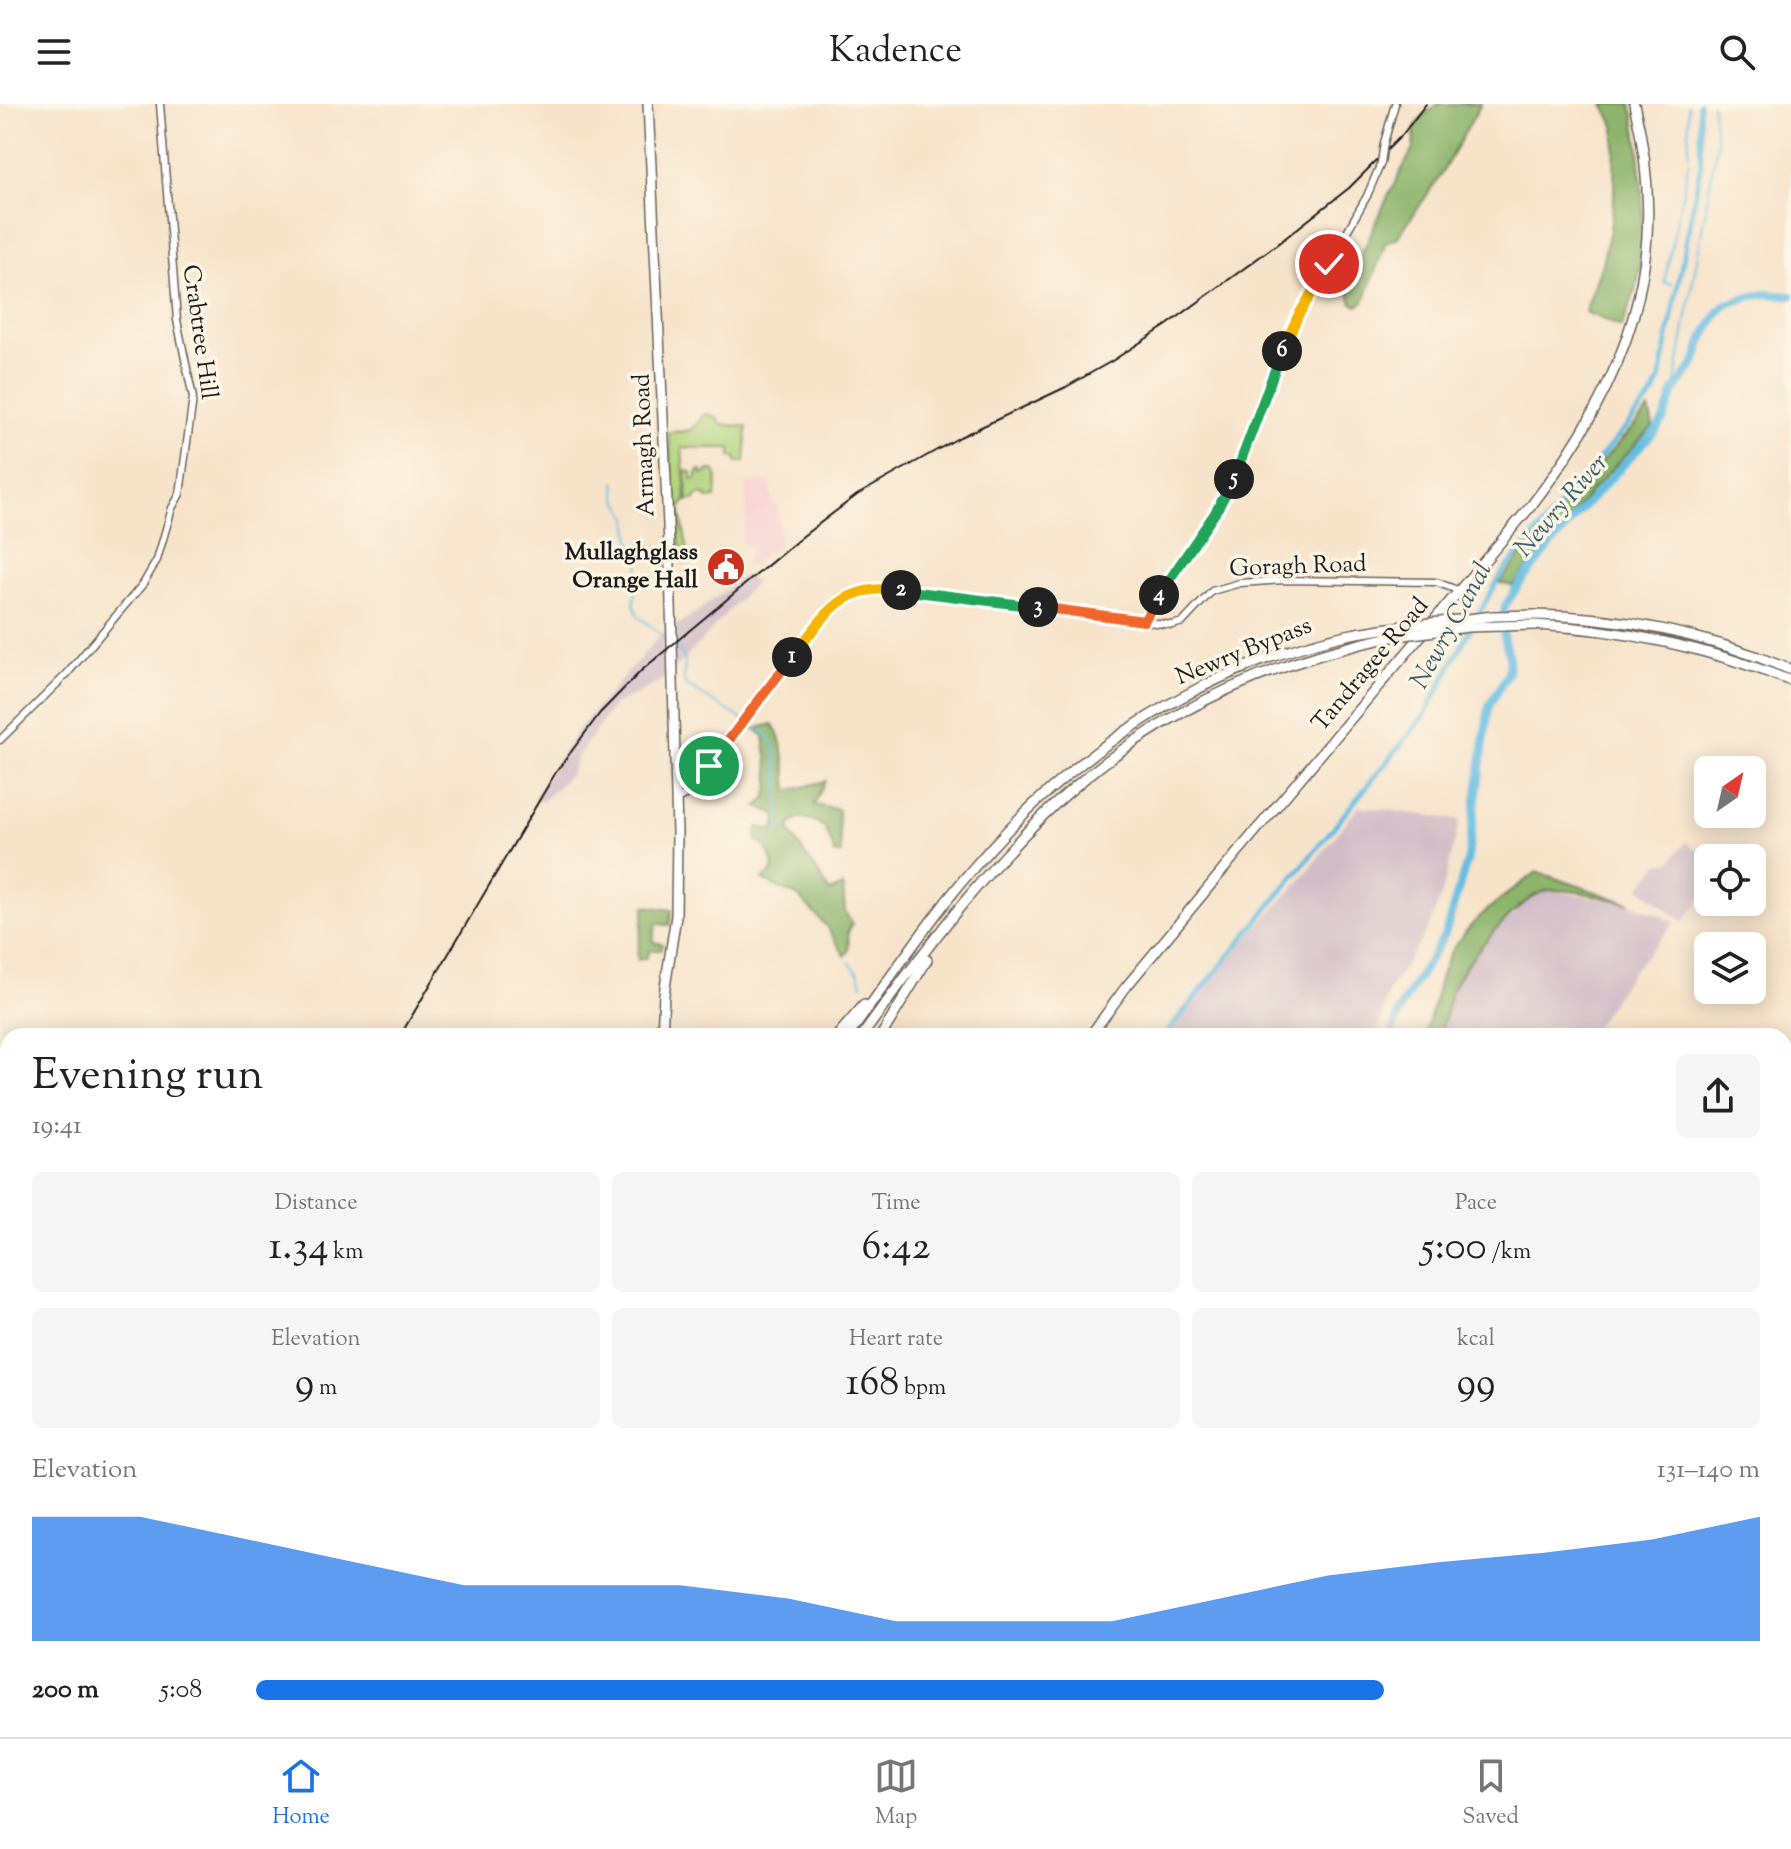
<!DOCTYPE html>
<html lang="en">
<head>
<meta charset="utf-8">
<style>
	:root { --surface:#fff; --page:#f6f6f6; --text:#222; --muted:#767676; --line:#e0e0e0; --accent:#1a73e8 }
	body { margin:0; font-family:"Sorts Mill Goudy",serif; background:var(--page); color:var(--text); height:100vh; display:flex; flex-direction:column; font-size:30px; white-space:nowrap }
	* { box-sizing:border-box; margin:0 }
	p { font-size:26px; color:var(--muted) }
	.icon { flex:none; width:44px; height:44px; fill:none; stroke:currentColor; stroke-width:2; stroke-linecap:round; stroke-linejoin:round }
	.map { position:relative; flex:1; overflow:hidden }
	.panel { position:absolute; left:0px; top:924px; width:1792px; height:710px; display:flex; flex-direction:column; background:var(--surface); border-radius:24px 24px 0 0; box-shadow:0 4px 20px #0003 }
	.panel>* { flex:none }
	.needle { width:52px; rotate:34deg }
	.controls { position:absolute; left:1694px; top:652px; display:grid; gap:16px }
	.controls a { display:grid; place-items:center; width:72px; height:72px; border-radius:12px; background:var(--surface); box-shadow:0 4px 20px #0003; font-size:40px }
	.pin { position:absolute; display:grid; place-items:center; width:68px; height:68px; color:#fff; margin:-34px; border:4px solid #fff; border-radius:50%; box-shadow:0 2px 8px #0007 }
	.km { position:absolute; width:40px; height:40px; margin:-20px; border-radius:50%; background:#222; color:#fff; font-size:22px; line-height:40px; text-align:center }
	.round { display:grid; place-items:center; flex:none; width:84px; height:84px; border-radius:12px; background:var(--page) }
	.head { display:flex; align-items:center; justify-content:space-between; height:136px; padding:0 32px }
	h1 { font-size:44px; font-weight:600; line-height:60px }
	.figures { display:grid; grid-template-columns:repeat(3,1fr); gap:12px; height:136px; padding:8px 32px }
	.figures div { display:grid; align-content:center; border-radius:12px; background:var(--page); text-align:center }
	.figures b { font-size:40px; font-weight:600 }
	.figures small { font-size:22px; font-weight:400 }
	.figures p { font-size:22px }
	.chart { height:224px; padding:16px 32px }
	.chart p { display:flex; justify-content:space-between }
	.chart svg { width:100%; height:144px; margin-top:8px; fill:var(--accent); opacity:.7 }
	ul { padding:0 32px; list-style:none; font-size:26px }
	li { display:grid; grid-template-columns:128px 96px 1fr; align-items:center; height:60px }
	li i { height:20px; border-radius:10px; background:var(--accent) }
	header { display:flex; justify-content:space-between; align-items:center; height:104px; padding:0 32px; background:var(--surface); font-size:36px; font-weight:600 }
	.tab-bar { display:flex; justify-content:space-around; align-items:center; height:112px; border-top:2px solid var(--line); background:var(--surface); font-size:22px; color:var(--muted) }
	.tab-bar a { display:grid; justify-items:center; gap:4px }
	.tab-bar .active { color:var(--accent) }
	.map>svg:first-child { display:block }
	.built { fill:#f7cfd3 }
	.industrial { fill:#d2bdc7 }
	.green { fill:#b1d27a; stroke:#66774b; stroke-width:2 }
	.forest { fill:#8cb46a; stroke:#546843; stroke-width:2 }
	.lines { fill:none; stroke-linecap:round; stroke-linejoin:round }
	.stream { stroke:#65bde2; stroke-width:2 }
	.canal { stroke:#65bde2; stroke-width:5 }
	.river { stroke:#65bde2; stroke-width:8 }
	.tertiary-casing { stroke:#696259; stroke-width:9 }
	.trunk-casing { stroke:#696259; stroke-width:12 }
	.tertiary { stroke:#fff; stroke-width:6 }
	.trunk { stroke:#fff; stroke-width:9 }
	.rail { stroke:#1c1c1c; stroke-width:2 }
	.tertiary-bridge-casing { stroke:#696259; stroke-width:9; stroke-linecap:butt }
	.trunk-bridge-casing { stroke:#696259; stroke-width:12; stroke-linecap:butt }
	.tertiary-bridge { stroke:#fff; stroke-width:6 }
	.trunk-bridge { stroke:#fff; stroke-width:9 }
	.split-1-casing { stroke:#fff; stroke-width:16 }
	.split-2-casing { stroke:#fff; stroke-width:16 }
	.split-3-casing { stroke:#fff; stroke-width:16 }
	.split-4-casing { stroke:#fff; stroke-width:16 }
	.split-5-casing { stroke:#fff; stroke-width:16 }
	.split-6-casing { stroke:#fff; stroke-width:16 }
	.split-7-casing { stroke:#fff; stroke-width:16 }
	.split-1 { stroke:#f0652b; stroke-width:10 }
	.split-2 { stroke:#f5b400; stroke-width:10 }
	.split-3 { stroke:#22a559; stroke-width:10 }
	.split-4 { stroke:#f0652b; stroke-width:10 }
	.split-5 { stroke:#22a559; stroke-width:10 }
	.split-6 { stroke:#22a559; stroke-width:10 }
	.split-7 { stroke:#f5b400; stroke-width:10 }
	.labels { text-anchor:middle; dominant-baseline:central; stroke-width:7; stroke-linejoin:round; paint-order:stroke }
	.street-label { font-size:24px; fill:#1c1c1c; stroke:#fcf5e5 }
	.poi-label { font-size:24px; font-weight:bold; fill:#1c1c1c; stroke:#fcf5e5; text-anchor:end }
	.water-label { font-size:26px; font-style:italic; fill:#395c6b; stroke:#fcf5e5 }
</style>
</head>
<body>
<header><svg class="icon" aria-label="menu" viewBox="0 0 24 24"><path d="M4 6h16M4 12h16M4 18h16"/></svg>Kadence<svg class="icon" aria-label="search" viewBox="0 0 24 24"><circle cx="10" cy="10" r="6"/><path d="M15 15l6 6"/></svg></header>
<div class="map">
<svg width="1791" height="1633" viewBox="0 0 1791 1633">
	<rect width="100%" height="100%" fill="#fcf5e5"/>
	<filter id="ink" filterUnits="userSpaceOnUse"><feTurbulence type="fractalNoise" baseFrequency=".0125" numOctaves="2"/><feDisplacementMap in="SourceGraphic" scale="16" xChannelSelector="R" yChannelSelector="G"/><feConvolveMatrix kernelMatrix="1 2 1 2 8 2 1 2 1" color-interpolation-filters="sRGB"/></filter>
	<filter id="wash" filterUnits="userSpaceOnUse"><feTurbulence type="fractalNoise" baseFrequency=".006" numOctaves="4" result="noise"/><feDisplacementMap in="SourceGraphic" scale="32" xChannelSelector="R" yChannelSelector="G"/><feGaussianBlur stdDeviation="1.8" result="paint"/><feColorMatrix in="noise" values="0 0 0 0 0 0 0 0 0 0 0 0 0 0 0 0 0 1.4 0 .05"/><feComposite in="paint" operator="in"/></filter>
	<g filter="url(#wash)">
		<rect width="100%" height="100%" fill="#f7e3ca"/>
		<path class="built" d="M770 378 772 396 778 404 780 433 777 444 768 450 764 449 754 461H744L752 444 742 440 746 413 747 379Z"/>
		<g class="industrial">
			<path d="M743 472 756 477 691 548 662 577 614 601 577 653 570 670 543 697 533 695 576 628 660 531 696 509Z"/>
			<path d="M1359 702 1460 716 1442 789 1429 823 1389 886 1376 932H1166L1256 824 1299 778Z"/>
			<path d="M1686 738 1708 754V785L1683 818 1640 784 1659 760 1671 757Z"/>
			<path d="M1548 786 1629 799 1675 818 1631 869 1589 932H1439L1453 884 1466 861 1499 822 1513 812 1529 792Z"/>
			<path d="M957 1626H1074L1100 1633H955Z"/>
			<path d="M1318 1626H1415L1413 1633H1316Z"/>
		</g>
		<g class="green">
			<path d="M705 310 717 313 721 320 747 323 745 358H736V353H731V344H682L686 397 680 404 681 411 690 459H683L672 386 669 328C694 328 691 327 705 310Z"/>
			<path d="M702 366V370H706L708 366H714L717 370 716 394 707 395 706 391H697L696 395 688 397 686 367 692 368V375H696L698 367Z"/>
		</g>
		<g class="forest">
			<path d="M1439 0H1481L1439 74 1397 134 1386 138 1364 197 1358 202 1352 199 1347 182 1389 90 1413 45 1415 23 1425 10Z"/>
			<path d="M1604 0H1631C1642 43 1647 133 1638 176 1634 192 1628 208 1621 223L1585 208 1601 163 1610 126 1614 95 1615 24Z"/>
			<path d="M1649 305 1653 322 1592 386 1513 482 1499 479 1563 401Z"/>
			<path d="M773 620C784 639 787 665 788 687L825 677 814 701 838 705 841 750H835C828 731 827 716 801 714L793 718 789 725C799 749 820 764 829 788L843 782 845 808 852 820 848 828 849 846 845 852 827 823 799 793 762 776 771 769 774 760 766 744 756 736 758 723 774 726 777 716 775 709 757 703C779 689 766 655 764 632L755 625Z"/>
			<path d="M1537 768 1629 799C1604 794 1575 785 1550 786 1524 787 1462 860 1453 884 1447 900 1445 917 1439 932H1424C1433 909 1436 883 1445 860 1461 821 1504 792 1537 768Z"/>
			<path d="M645 802 672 806 670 821 656 820 653 838 663 840 661 846H650L646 854 638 856 637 851Z"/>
		</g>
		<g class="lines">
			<g class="stream">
				<path d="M1688 0 1689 51"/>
				<path d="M1680 102 1689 57"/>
				<path d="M1672 180 1664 178 1679 106"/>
				<path d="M1674 287 1717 39 1712 0"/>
				<path d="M615 378 617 395 628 413 631 437 640 454 634 501 638 512 667 536"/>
				<path d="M676 542 685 554 684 580 742 615"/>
				<path d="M747 619C753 623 764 627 769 632 780 643 781 710 778 727"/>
				<path d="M849 858 859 870 862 880"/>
				<path d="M895 917 907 932"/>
				<path d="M0 1348 8 1356"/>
				<path d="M935 1633 937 1626"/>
			</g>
			<g class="canal">
				<path d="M1477 513 1502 469 1654 290 1660 275 1701 60 1699 0"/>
				<path d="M1164 932 1425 611 1472 522"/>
				<path d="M950 1633 952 1626"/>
			</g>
			<g class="river">
				<path d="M1391 932 1401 903 1445 830 1468 754 1489 602 1508 569 1509 553 1502 523 1505 502 1520 479 1578 409 1657 325 1665 313 1674 287 1695 259 1703 235 1718 209 1725 201 1748 193 1766 190 1791 192"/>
				<path d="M1073 1633 1075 1626"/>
			</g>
		</g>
	</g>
	<g filter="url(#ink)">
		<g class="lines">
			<g class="tertiary-casing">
				<g id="tertiary">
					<path d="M1384 39 1395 0"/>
					<path d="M1144 517 1147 508 1226 391 1246 345 1262 297 1290 228 1367 92 1381 59"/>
					<path d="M0 636 66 571 143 480 157 456 172 404 180 390 193 294 177 216 160 0"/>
					<path d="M676 697 690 688 829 507 848 492 862 486 881 484 1172 521 1183 518 1212 487 1240 479 1284 476 1436 478 1460 487"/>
					<path d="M0 1208 8 1203"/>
				</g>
			</g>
			<g class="trunk-casing">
				<g id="trunk">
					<path d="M648 0 670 462 677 729 676 812 664 890 662 932"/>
					<path d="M1535 511C1624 512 1710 532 1791 566"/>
					<path d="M1534 521C1624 525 1707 543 1791 577"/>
					<path d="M837 932 864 901"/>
					<path d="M848 932C894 869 938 802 991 744 1082 643 1204 565 1338 533 1359 528 1382 525 1404 522"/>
					<path d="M862 932C924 846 1002 742 1084 675 1175 600 1281 555 1396 532"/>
					<path d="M881 932 927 856"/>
					<path d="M1090 932 1126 883 1237 749 1531 402C1627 278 1673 157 1634 0"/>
					<path d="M347 1633 352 1626"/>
					<path d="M359 1633 363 1626"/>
					<path d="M706 1633 707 1626"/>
					<path d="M902 1633 904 1626"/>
				</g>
			</g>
			<use href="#tertiary" class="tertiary"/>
			<use href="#trunk" class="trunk"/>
			<g class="rail">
				<path d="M400 932 556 668 600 609 642 566 803 432 857 391 960 333 1066 283 1112 257 1167 221 1284 135 1349 84 1402 31 1426 0"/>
				<path d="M199 1633 200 1626"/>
			</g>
			<g class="tertiary-bridge-casing">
				<path id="tertiary-bridge" d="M1381 59 1384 39"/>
			</g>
			<g class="trunk-bridge-casing">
				<g id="trunk-bridge">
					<path d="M1404 522 1494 512 1535 511"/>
					<path d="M1396 532 1468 523 1534 521"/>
				</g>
			</g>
			<use href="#tertiary-bridge" class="tertiary-bridge"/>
			<use href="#trunk-bridge" class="trunk-bridge"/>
		</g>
	</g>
	<g class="lines" filter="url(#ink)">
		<g class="split-1-casing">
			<path id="split-1" d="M709 662 792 553"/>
		</g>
		<g class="split-2-casing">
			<path id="split-2" d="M792 553C827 510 840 479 901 486"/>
		</g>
		<g class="split-3-casing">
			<path id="split-3" d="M901 486 1038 503"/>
		</g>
		<g class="split-4-casing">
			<path id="split-4" d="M1038 503 1144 517 1159 491"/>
		</g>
		<g class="split-5-casing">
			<path id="split-5" d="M1159 491 1215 409 1234 375"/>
		</g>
		<g class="split-6-casing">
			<path id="split-6" d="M1234 375 1282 247"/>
		</g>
		<g class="split-7-casing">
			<path id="split-7" d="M1282 247 1298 212 1329 160"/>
		</g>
		<use href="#split-1" class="split-1"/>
		<use href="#split-2" class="split-2"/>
		<use href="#split-3" class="split-3"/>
		<use href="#split-4" class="split-4"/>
		<use href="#split-5" class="split-5"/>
		<use href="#split-6" class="split-6"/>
		<use href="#split-7" class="split-7"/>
	</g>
	<defs>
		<g id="civic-disc" transform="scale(2)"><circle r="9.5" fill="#c8321e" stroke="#fcf5e5"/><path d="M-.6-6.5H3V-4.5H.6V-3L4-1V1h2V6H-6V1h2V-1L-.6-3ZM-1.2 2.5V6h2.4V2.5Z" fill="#fff"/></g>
	</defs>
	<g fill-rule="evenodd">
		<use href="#civic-disc" x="726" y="463"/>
	</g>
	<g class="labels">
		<g class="street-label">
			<text transform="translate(199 228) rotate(82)">Crabtree Hill</text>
			<text transform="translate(645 341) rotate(-92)">Armagh Road</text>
			<text transform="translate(1298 463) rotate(-2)">Goragh Road</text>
			<text transform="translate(1244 548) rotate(-22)">Newry Bypass</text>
			<text transform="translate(1371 561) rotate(-50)">Tandragee Road</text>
		</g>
		<g class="poi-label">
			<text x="698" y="449">Mullaghglass<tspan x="698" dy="28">Orange Hall</tspan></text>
		</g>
		<g class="water-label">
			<text transform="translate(1562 402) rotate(-49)">Newry River</text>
			<text transform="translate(1452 522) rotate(-61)">Newry Canal</text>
		</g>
	</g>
</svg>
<div class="controls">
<a><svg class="needle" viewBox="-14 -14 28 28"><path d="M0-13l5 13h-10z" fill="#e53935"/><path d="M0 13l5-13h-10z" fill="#767676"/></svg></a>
<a><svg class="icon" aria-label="locate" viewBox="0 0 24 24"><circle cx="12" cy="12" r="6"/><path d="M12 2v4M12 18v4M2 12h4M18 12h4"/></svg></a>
<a><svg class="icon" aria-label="layers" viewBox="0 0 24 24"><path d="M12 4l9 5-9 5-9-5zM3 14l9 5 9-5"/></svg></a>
</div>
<div class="pin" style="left:709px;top:662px;background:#1e9e55"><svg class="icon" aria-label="arrive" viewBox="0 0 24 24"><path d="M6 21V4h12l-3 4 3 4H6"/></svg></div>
<div class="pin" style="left:1329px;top:160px;background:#d93025"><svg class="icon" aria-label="check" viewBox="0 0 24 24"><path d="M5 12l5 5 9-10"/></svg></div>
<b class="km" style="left:792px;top:553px">1</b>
<b class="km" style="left:901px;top:486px">2</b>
<b class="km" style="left:1038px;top:503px">3</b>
<b class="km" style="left:1159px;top:491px">4</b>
<b class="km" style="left:1234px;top:375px">5</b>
<b class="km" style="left:1282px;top:247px">6</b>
<section class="panel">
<div class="head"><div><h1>Evening run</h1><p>19:41</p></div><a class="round"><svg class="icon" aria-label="share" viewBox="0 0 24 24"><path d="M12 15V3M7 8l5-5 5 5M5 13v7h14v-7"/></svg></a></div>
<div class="figures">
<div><p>Distance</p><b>1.34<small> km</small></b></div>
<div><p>Time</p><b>6:42</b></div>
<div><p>Pace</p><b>5:00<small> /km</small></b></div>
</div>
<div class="figures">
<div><p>Elevation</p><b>9<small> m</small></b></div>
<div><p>Heart rate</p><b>168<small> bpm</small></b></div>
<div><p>kcal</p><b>99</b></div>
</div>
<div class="chart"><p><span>Elevation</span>131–140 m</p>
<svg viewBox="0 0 160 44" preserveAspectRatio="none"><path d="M0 44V6L10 6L20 13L30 20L40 27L50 27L60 27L70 31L80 38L90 38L100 38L110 31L120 24L130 20L140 17L150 13L160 6V44z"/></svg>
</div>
<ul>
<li><b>200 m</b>5:08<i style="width:75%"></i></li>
</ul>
</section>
</div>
<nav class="tab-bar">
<a class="active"><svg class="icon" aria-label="home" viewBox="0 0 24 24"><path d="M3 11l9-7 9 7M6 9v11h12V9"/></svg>Home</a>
<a><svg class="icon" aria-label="map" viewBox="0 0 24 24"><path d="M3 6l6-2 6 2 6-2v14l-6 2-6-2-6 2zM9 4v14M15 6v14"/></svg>Map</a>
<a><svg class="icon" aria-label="saved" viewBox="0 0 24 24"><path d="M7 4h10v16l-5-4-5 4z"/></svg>Saved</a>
</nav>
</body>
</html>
